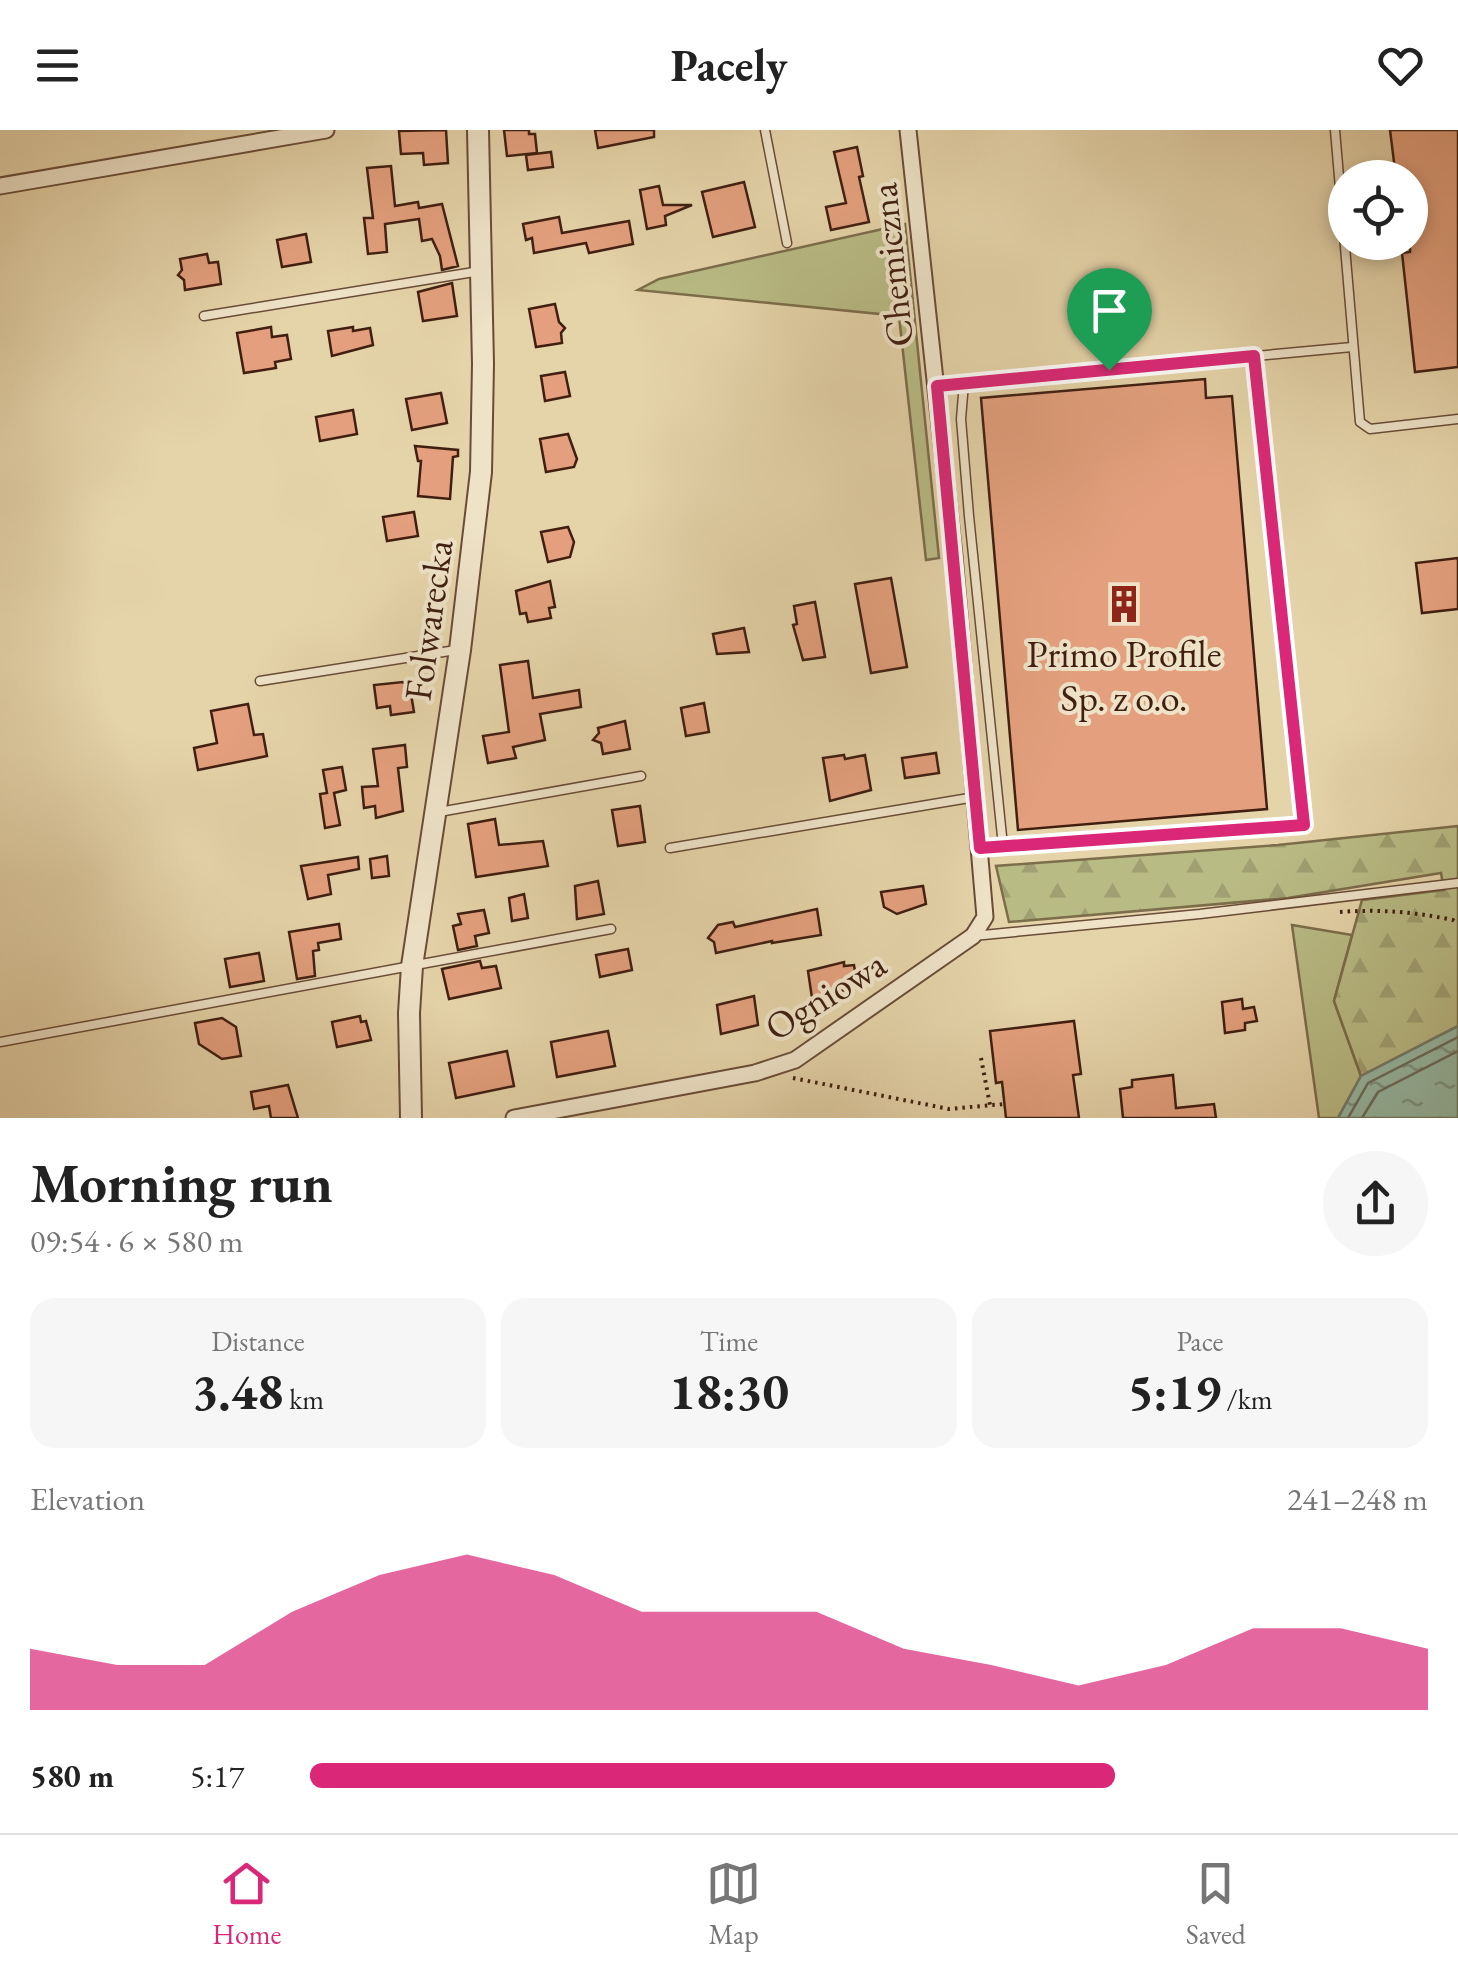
<!DOCTYPE html>
<html lang="en">
<head>
<meta charset="utf-8">
<style>
	:root { --surface:#fff; --page:#f6f6f6; --text:#222; --muted:#767676; --line:#e0e0e0; --accent:#db2777 }
	body { margin:0; font-family:"EB Garamond",serif; background:var(--page); color:var(--text); height:100vh; display:flex; flex-direction:column; font-size:38px; white-space:nowrap }
	* { box-sizing:border-box; margin:0 }
	p { font-size:32px; color:var(--muted) }
	.icon { flex:none; width:55px; height:55px; fill:none; stroke:currentColor; stroke-width:2; stroke-linecap:round; stroke-linejoin:round }
	.map { position:relative; height:988px; overflow:hidden }
	.sheet { display:flex; flex-direction:column; background:var(--surface); flex:1 }
	.sheet>* { flex:none }
	.controls { position:absolute; left:1328px; top:30px; display:grid; gap:20px }
	.controls a { display:grid; place-items:center; width:100px; height:100px; border-radius:50%; background:var(--surface); box-shadow:0 5px 15px #0003; font-size:50px }
	.pin { position:absolute; display:grid; place-items:center; width:85px; height:85px; color:#fff; margin:-102px -42px; border-radius:50% 50% 50% 0; rotate:-45deg; box-shadow:0 0 10px #0007 }
	.pin .icon { rotate:45deg }
	.round { display:grid; place-items:center; flex:none; width:105px; height:105px; border-radius:52px; background:var(--page) }
	.summary { display:flex; align-items:center; justify-content:space-between; height:170px; padding:0 30px }
	h1 { font-size:55px; font-weight:700; line-height:75px }
	.stats { display:grid; grid-template-columns:repeat(3,1fr); gap:15px; height:170px; padding:10px 30px }
	.stats div { display:grid; align-content:center; border-radius:25px; background:var(--page); text-align:center }
	.stats b { font-size:50px; font-weight:700 }
	.stats small { font-size:28px; font-weight:400 }
	.stats p { font-size:28px }
	.chart { height:280px; padding:20px 30px }
	.chart p { display:flex; justify-content:space-between }
	.chart svg { width:100%; height:180px; margin-top:10px; fill:var(--accent); opacity:.7 }
	ul { padding:0 30px; list-style:none; font-size:32px }
	li { display:grid; grid-template-columns:160px 120px 1fr; align-items:center; height:75px }
	li i { height:25px; border-radius:12px; background:var(--accent) }
	header { display:flex; justify-content:space-between; align-items:center; height:130px; padding:0 30px; background:var(--surface); font-size:45px; font-weight:700 }
	.tab-bar { display:flex; justify-content:space-around; align-items:center; height:140px; border-top:2px solid var(--line); background:var(--surface); font-size:28px; color:var(--muted) }
	.tab-bar a { display:grid; justify-items:center; gap:5px }
	.tab-bar .on { color:var(--accent) }
	.map>svg:first-child { display:block }
	.green { fill:#b9bb85; stroke:#7c6d4b; stroke-width:2.5 }
	.forest { fill:url(#forest-firs); stroke:#7c6d4b; stroke-width:2.5 }
	.water { fill:url(#water-ripples); stroke:#747b69; stroke-width:2.5 }
	.lines { fill:none; stroke-linecap:round; stroke-linejoin:round }
	.shore { stroke:#6b6c5a; stroke-width:2.5 }
	.building { fill:#e4a07e; stroke:#401f11; stroke-width:2.5 }
	.service-casing { stroke:#694c37; stroke-width:11 }
	.minor-casing { stroke:#694c37; stroke-width:19 }
	.tertiary-casing { stroke:#694c37; stroke-width:24 }
	.path { stroke:#401f11; stroke-width:4; stroke-dasharray:2.5 5; stroke-linecap:butt }
	.service { stroke:#eee2c7; stroke-width:8 }
	.minor { stroke:#eee2c7; stroke-width:15 }
	.tertiary { stroke:#eee2c7; stroke-width:20 }
	.route-casing { stroke:#fff; stroke-width:20 }
	.route { stroke:#db2777; stroke-width:12 }
	.labels { text-anchor:middle; dominant-baseline:central; stroke-width:8; stroke-linejoin:round; paint-order:stroke }
	.street-label { font-size:38px; fill:#401f11; stroke:#eee2c7 }
	.poi-label { font-size:38px; fill:#401f11; stroke:#eee2c7 }
</style>
</head>
<body>
<header><svg class="icon" aria-label="menu" viewBox="0 0 24 24"><path d="M4 6h16M4 12h16M4 18h16"/></svg>Pacely<svg class="icon" aria-label="heart" viewBox="0 0 24 24"><path d="M12 20l-8-8c-3-5 5-10 8-4 3-6 11-1 8 4z"/></svg></header>
<div class="map">
<svg width="1458" height="988" viewBox="0 0 1458 988">
	<defs>
		<pattern id="forest-firs" width="22" height="20" patternUnits="userSpaceOnUse" patternTransform="scale(2.5)"><rect width="22" height="20" fill="#b9bb85"/><path d="M5 1l3.5 6h-7zM16 11l3.5 6h-7z" fill="#a0a072"/></pattern>
		<pattern id="water-ripples" width="26" height="14" patternUnits="userSpaceOnUse" patternTransform="scale(2.5)"><rect width="26" height="14" fill="#96b9a4"/><path d="M2 4q2-2 4 0t4 0M15 11q2-2 4 0t4 0" fill="none" stroke="#7c9684"/></pattern>
	</defs>
	<rect width="100%" height="100%" fill="#e5d3a9"/>
	<filter id="stains"><feTurbulence type="fractalNoise" baseFrequency=".002" numOctaves="4"/><feColorMatrix values="0 0 0 0 .2 0 0 0 0 .09 0 0 0 0 .02 0 0 0 .5 -.17"/></filter>
	<radialGradient id="worn" r=".72"><stop offset=".6" stop-color="#630" stop-opacity="0"/><stop offset="1" stop-color="#630" stop-opacity=".3"/></radialGradient>
	<g class="green">
		<path d="M905 94 939 428 926 430 899 186 638 160 659 149Z"/>
		<path d="M1292 795 1352 805 1334 871 1361 946 1338 988H1319Z"/>
	</g>
	<path class="forest" d="M1458 696V896L1361 946 1334 871 1362 770 1444 760 1441 743 1288 768 1009 792 996 736 1278 715Z"/>
	<path class="water" d="M1458 896V988H1338L1361 946Z"/>
	<g class="lines">
		<g class="shore">
			<path d="M1348 988 1368 953 1458 907"/>
			<path d="M1362 988 1378 962 1458 921"/>
		</g>
	</g>
	<g class="building">
		<path d="M446 0 448 33 424 35 423 23 401 24 399 1Z"/>
		<path d="M504 0H529V4H535L537 23 507 26Z"/>
		<path d="M595 0H654V7L598 18Z"/>
		<path d="M1390 0H1458V237L1415 242 1402 123 1410 122V48H1396Z"/>
		<path d="M857 17 863 46 859 47 869 92 831 100 826 77 846 73 834 22Z"/>
		<path d="M551 22 553 37 528 40 526 25Z"/>
		<path d="M391 36 395 76 418 72 419 78 442 74 458 136 442 140 440 126 432 109 422 111 419 89 385 94 387 122 368 124 364 88H373L367 38Z"/>
		<path d="M744 52 755 97 713 107 702 62Z"/>
		<path d="M659 56 663 75H692L665 86 666 95 647 99 640 60Z"/>
		<path d="M559 87 562 103 629 91 633 114 589 123 586 113 534 123 532 108 526 110 523 94Z"/>
		<path d="M306 104 311 132 282 137 277 110Z"/>
		<path d="M207 124 209 133 218 132 221 154 185 160 184 150 178 145 182 140 180 129Z"/>
		<path d="M452 153 457 186 423 191 418 162Z"/>
		<path d="M555 174 559 192 565 198 561 203 562 213 536 217 529 179Z"/>
		<path d="M271 197 272 207 287 205 291 229 275 232 276 238 244 243 237 203Z"/>
		<path d="M353 197V201L370 198 373 215 332 226 328 201Z"/>
		<path d="M565 242 570 266 545 271 541 246Z"/>
		<path d="M1205 249 1206 268 1232 266 1267 679 1018 700 981 268Z"/>
		<path d="M441 263 447 293 412 300 406 269Z"/>
		<path d="M353 280 357 304 320 311 316 287Z"/>
		<path d="M568 304 577 329 574 337 546 342 540 309Z"/>
		<path d="M415 316 458 320V326L453 327 450 369 418 366 421 331H418Z"/>
		<path d="M414 382 418 406 387 411 383 387Z"/>
		<path d="M568 397 574 412 570 427 548 432 541 402Z"/>
		<path d="M1458 428V479L1422 483 1416 433Z"/>
		<path d="M891 448 907 537 871 543 855 454Z"/>
		<path d="M550 451 555 477 549 478 551 488 528 492 526 483 520 484 516 461Z"/>
		<path d="M815 472 825 527 803 530 793 495 797 494 794 476Z"/>
		<path d="M744 498 749 522 717 524 713 504Z"/>
		<path d="M528 531 533 568 579 560 581 577 540 584 545 610 513 617 516 628 488 633 483 606 509 602 500 535Z"/>
		<path d="M403 552 410 558 414 582 391 585 390 576 377 578 374 555Z"/>
		<path d="M704 573 709 602 686 606 681 578Z"/>
		<path d="M248 574 254 605 263 604 267 626 198 640 194 618 217 613 211 581Z"/>
		<path d="M625 591 630 619 603 624 601 613 593 610 599 603 598 598Z"/>
		<path d="M405 615 407 637 398 638 403 681 376 688 375 676 364 678 362 657 378 656 373 619Z"/>
		<path d="M936 623 939 643 905 648 902 628Z"/>
		<path d="M844 625 845 629 865 625 871 660 830 671 823 628Z"/>
		<path d="M342 637 346 660 334 663 340 695 325 698 320 664 327 663 323 640Z"/>
		<path d="M640 676 645 712 618 716 612 680Z"/>
		<path d="M495 689 499 715 543 711 548 736 476 747 468 694Z"/>
		<path d="M387 726 389 746 372 748 370 729Z"/>
		<path d="M358 727 359 739 328 745 331 764 308 769 301 736Z"/>
		<path d="M598 751 604 784 577 789 575 756Z"/>
		<path d="M923 756 926 774 897 784 884 777 881 762Z"/>
		<path d="M524 764 528 788 512 791 509 768Z"/>
		<path d="M817 779 821 805 772 813V811L716 823 714 812 708 808 718 795 733 792 735 797Z"/>
		<path d="M484 780 489 803 475 806 477 816 458 820 453 796 461 794 458 784Z"/>
		<path d="M339 794 341 809 318 813 319 820 313 821 315 846 297 849 289 802Z"/>
		<path d="M628 819 632 840 600 847 596 825Z"/>
		<path d="M259 823 264 851 230 857 225 829Z"/>
		<path d="M480 831 482 838 496 836 501 858 449 869 442 839Z"/>
		<path d="M844 832V836L854 835 857 854 847 855 848 860 830 862V866L812 868 808 841Z"/>
		<path d="M754 866 758 895 721 904 717 875Z"/>
		<path d="M1242 869 1243 879 1254 877 1257 891 1245 893V900L1225 903 1222 872Z"/>
		<path d="M360 886 361 892 366 891 371 910 337 917 332 892Z"/>
		<path d="M222 888 236 897 241 926 222 929 199 914 195 893Z"/>
		<path d="M1074 891 1081 944 1073 945 1079 988H1006L1002 952 996 953 990 901Z"/>
		<path d="M608 901 615 936 557 947 551 912Z"/>
		<path d="M507 921 514 956 456 968 449 933Z"/>
		<path d="M1173 945 1176 978 1214 974 1216 988H1123L1120 959 1132 957V950Z"/>
		<path d="M288 955 298 988H271L269 976 254 979 251 962Z"/>
	</g>
	<g class="lines">
		<g class="service-casing">
			<g id="service">
				<path d="M765 0 787 113"/>
				<path d="M1335 0 1360 292 1370 299 1458 289"/>
				<path d="M204 186 480 141"/>
				<path d="M1254 227 1304 695 1003 716 969 386 961 289 964 253 1352 217"/>
				<path d="M937 256 964 253"/>
				<path d="M260 551 456 520"/>
				<path d="M439 682 641 646"/>
				<path d="M670 718 975 667"/>
				<path d="M973 806 1200 784 1458 753"/>
				<path d="M0 912 611 799"/>
			</g>
		</g>
		<g class="minor-casing">
			<g id="minor">
				<path d="M0 56 326 0"/>
				<path d="M514 988 755 943 795 930 973 806 985 787 954 426 908 0"/>
			</g>
		</g>
		<g class="tertiary-casing">
			<path id="tertiary" d="M411 988 409 883 412 836 460 520 481 342 483 234 478 0"/>
		</g>
		<g class="path">
			<path d="M1340 782C1379 779 1415 782 1453 790L1458 794"/>
			<path d="M981 928 990 975"/>
			<path d="M793 948 949 979 1004 974"/>
		</g>
		<use href="#service" class="service"/>
		<use href="#minor" class="minor"/>
		<use href="#tertiary" class="tertiary"/>
	</g>
	<g class="lines">
		<g class="route-casing">
			<path id="route" d="M1254 226 1304 695 980 718 937 256Z"/>
		</g>
		<use href="#route" class="route"/>
	</g>
	<defs>
		<g id="building-bare" transform="scale(3)"><path d="M-4-6H4V6H1V3H-1V6H-4ZM-2.5-4.3h1.7v1.8h-1.7ZM.8-4.3h1.7v1.8H.8ZM-2.5-1h1.7V.8h-1.7ZM.8-1h1.7V.8H.8Z" fill="#8f2418" stroke="#eee2c7" stroke-width="2.5" paint-order="stroke"/></g>
	</defs>
	<g fill-rule="evenodd">
		<use href="#building-bare" x="1124" y="474"/>
	</g>
	<g class="labels">
		<g class="street-label">
			<text transform="translate(891 135) rotate(-96)">Chemiczna</text>
			<text transform="translate(428 490) rotate(-82)">Folwarecka</text>
			<text transform="translate(825 865) rotate(-32)">Ogniowa</text>
		</g>
		<g class="poi-label">
			<text x="1124" y="523">Primo Profile<tspan x="1124" dy="44">Sp. z o.o.</tspan></text>
		</g>
	</g>
	<rect width="100%" height="100%" filter="url(#stains)"/>
	<rect width="100%" height="100%" fill="url(#worn)"/>
</svg>
<div class="controls">
<a><svg class="icon" aria-label="locate" viewBox="0 0 24 24"><circle cx="12" cy="12" r="6"/><path d="M12 2v4M12 18v4M2 12h4M18 12h4"/></svg></a>
</div>
<div class="pin" style="left:1109px;top:240px;background:#1e9e55"><svg class="icon" aria-label="arrive" viewBox="0 0 24 24"><path d="M6 21V4h12l-3 4 3 4H6"/></svg></div>
</div>
<section class="sheet">
<div class="summary"><div><h1>Morning run</h1><p>09:54 · 6 × 580 m</p></div><a class="round"><svg class="icon" aria-label="share" viewBox="0 0 24 24"><path d="M12 15V3M7 8l5-5 5 5M5 13v7h14v-7"/></svg></a></div>
<div class="stats">
<div><p>Distance</p><b>3.48<small> km</small></b></div>
<div><p>Time</p><b>18:30</b></div>
<div><p>Pace</p><b>5:19<small> /km</small></b></div>
</div>
<div class="chart"><p><span>Elevation</span>241–248 m</p>
<svg viewBox="0 0 160 44" preserveAspectRatio="none"><path d="M0 44V29L10 33L20 33L30 20L40 11L50 6L60 11L70 20L80 20L90 20L100 29L110 33L120 38L130 33L140 24L150 24L160 29V44z"/></svg>
</div>
<ul>
<li><b>580 m</b>5:17<i style="width:72%"></i></li>
</ul>
</section>
<nav class="tab-bar">
<a class="on"><svg class="icon" aria-label="home" viewBox="0 0 24 24"><path d="M3 11l9-7 9 7M6 9v11h12V9"/></svg>Home</a>
<a><svg class="icon" aria-label="map" viewBox="0 0 24 24"><path d="M3 6l6-2 6 2 6-2v14l-6 2-6-2-6 2zM9 4v14M15 6v14"/></svg>Map</a>
<a><svg class="icon" aria-label="saved" viewBox="0 0 24 24"><path d="M7 4h10v16l-5-4-5 4z"/></svg>Saved</a>
</nav>
</body>
</html>
